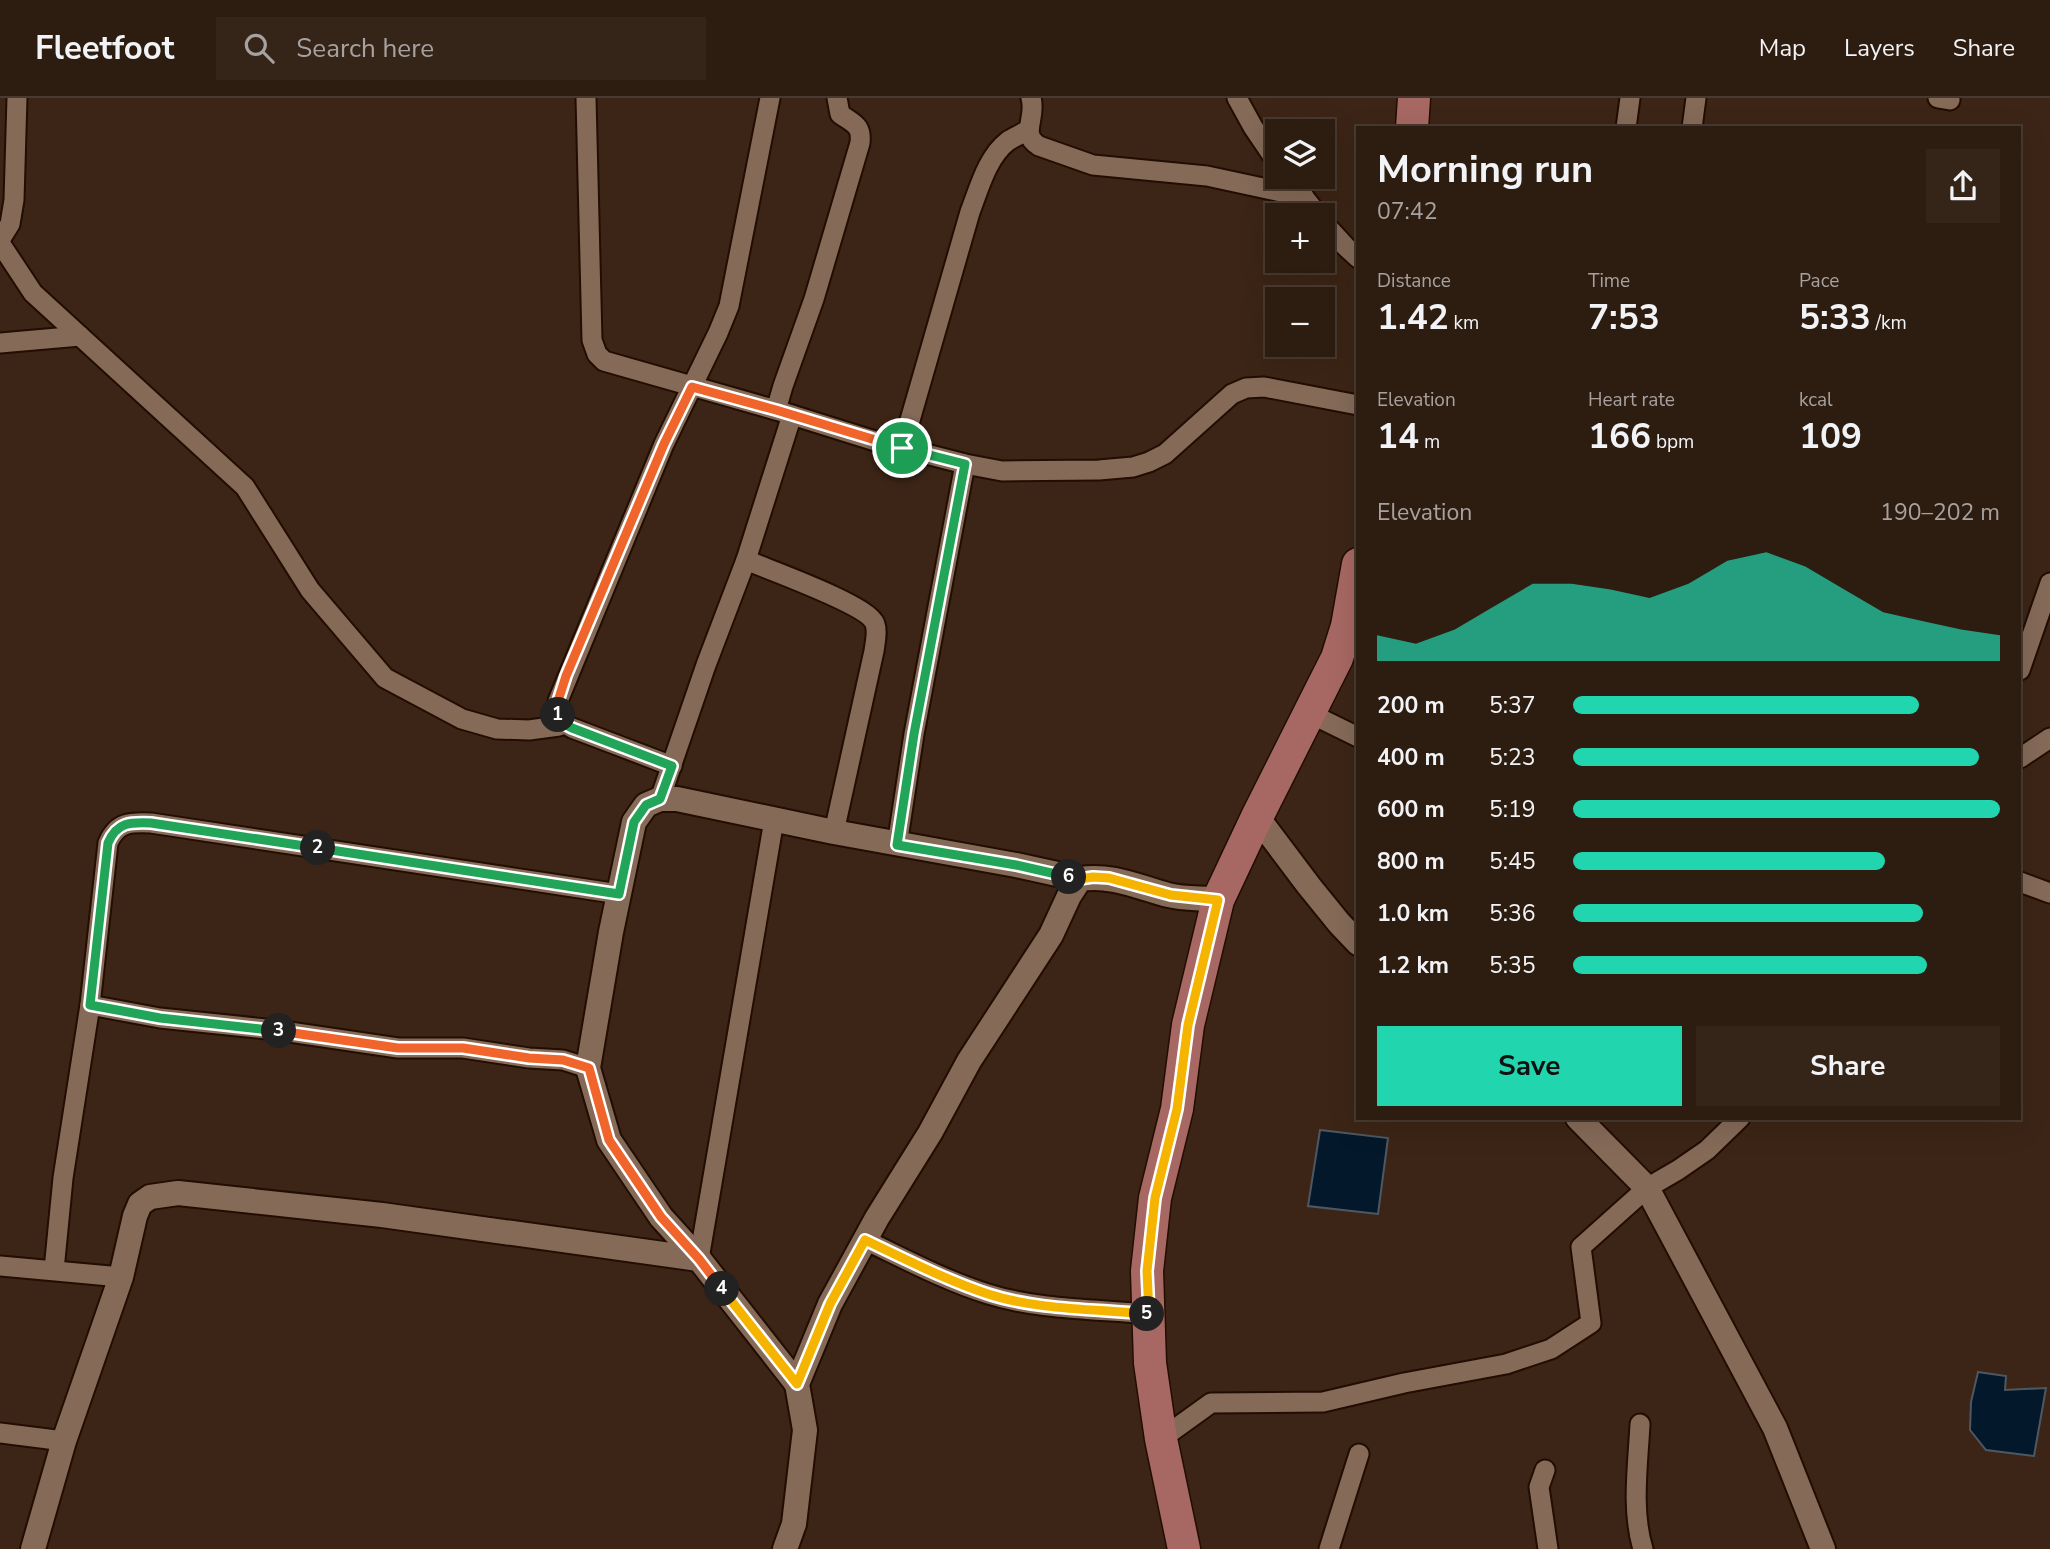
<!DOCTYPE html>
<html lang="en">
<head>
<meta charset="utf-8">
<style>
	:root { --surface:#2d1c10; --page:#352519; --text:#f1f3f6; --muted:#a7a19f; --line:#483a30; --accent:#21d5af }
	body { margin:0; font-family:"Nunito Sans",sans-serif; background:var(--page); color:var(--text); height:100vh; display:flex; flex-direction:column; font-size:26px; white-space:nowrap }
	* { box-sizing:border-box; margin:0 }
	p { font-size:23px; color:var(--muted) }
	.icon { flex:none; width:38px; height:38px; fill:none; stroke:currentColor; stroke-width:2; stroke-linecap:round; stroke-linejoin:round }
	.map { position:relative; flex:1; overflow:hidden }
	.details { position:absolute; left:1356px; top:28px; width:665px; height:994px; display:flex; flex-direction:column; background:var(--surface); border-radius:0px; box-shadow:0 7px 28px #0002,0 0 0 2px var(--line) }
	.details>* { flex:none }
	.fabs { position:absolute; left:1265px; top:21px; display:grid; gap:14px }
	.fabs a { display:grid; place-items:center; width:70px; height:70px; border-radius:0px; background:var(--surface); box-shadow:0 7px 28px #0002,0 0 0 2px var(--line); font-size:35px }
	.pin { position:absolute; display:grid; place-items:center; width:60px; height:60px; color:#fff; margin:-30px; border:4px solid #fff; border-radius:50%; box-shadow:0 2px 7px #0007 }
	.km { position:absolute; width:35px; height:35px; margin:-18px; border-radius:50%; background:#222; color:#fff; font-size:19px; line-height:35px; text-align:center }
	.round { display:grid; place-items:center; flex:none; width:74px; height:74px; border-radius:0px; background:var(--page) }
	.headline { display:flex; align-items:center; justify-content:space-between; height:119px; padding:0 21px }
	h1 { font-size:38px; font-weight:700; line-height:52px }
	.figures { display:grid; grid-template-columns:repeat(3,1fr); gap:10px; height:119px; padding:7px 21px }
	.figures div { display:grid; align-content:center }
	.figures b { font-size:35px; font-weight:700 }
	.figures small { font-size:19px; font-weight:400 }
	.figures p { font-size:19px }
	.chart { height:196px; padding:14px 21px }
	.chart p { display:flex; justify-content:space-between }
	.chart svg { width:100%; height:126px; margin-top:7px; fill:var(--accent); opacity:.7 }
	.button { display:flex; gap:14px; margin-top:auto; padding:14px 21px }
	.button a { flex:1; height:80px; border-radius:0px; background:var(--accent); color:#111; font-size:28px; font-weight:700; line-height:80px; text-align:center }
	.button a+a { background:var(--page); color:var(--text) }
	ul { padding:0 21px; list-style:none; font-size:23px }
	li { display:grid; grid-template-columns:112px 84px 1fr; align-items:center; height:52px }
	li i { height:18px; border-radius:9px; background:var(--accent) }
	header { display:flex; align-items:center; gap:42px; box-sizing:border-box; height:98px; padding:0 35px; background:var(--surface); border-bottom:2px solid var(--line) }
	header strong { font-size:33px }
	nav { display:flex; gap:38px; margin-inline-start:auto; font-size:24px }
	.search { width:490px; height:63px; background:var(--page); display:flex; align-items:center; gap:18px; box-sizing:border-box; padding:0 24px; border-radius:0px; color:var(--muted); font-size:26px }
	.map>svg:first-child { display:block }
	.water { fill:#03182b; stroke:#4e5862; stroke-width:2 }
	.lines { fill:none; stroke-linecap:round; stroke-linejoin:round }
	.minor-casing { stroke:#220d01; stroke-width:23 }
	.tertiary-casing { stroke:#220d01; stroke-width:28 }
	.primary-casing { stroke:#220d01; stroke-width:35 }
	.minor { stroke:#856a58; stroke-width:19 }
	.tertiary { stroke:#856a58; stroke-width:24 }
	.primary { stroke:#a76863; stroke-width:32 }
	.split-1-casing { stroke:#fff; stroke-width:14 }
	.split-2-casing { stroke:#fff; stroke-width:14 }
	.split-3-casing { stroke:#fff; stroke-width:14 }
	.split-4-casing { stroke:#fff; stroke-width:14 }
	.split-5-casing { stroke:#fff; stroke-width:14 }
	.split-6-casing { stroke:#fff; stroke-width:14 }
	.split-7-casing { stroke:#fff; stroke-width:14 }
	.split-1 { stroke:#f0652b; stroke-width:9 }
	.split-2 { stroke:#22a559; stroke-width:9 }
	.split-3 { stroke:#22a559; stroke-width:9 }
	.split-4 { stroke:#f0652b; stroke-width:9 }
	.split-5 { stroke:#f5b400; stroke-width:9 }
	.split-6 { stroke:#f5b400; stroke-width:9 }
	.split-7 { stroke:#22a559; stroke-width:9 }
</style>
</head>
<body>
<header>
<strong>Fleetfoot</strong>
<div class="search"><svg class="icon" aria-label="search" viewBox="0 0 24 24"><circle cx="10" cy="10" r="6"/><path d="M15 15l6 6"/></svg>Search here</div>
<nav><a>Map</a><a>Layers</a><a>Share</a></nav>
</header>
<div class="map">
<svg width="2050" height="1451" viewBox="0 0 2050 1451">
	<rect width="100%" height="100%" fill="#3c2516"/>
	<g class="water">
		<path d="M1320 1032 1388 1040 1378 1116 1308 1108Z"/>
		<path d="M1978 1274 2006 1278 2005 1292 2046 1290 2034 1358 1986 1352 1970 1332 1971 1304Z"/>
	</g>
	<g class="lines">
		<g class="minor-casing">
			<g id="minor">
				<path d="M586 0 592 242 597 256 604 263 776 312 872 342 965 366 1002 373 1099 372 1133 369 1149 364 1165 356 1232 296 1246 290 1264 289 1358 307"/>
				<path d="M1031 0C1037 20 1019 36 1039 48L1093 67 1207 78 1304 99"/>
				<path d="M1237 0 1253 29 1278 66"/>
				<path d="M1938 0 1950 2"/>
				<path d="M1626 30 1630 0"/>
				<path d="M1692 30 1696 0"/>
				<path d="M1288 79 1318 117"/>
				<path d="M1323 124 1346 149 1358 160"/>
				<path d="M0 142 10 126 14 102 17 0"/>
				<path d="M0 145 33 195 245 389 310 492 385 580 462 621 497 631 529 632 559 628 561 624"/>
				<path d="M0 245 80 238"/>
				<path d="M776 312 783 288 814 201 860 45C862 27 854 26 840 16L837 0"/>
				<path d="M902 350 970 114C979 91 987 59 1008 43 1014 39 1022 36 1028 32"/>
				<path d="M746 462C769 472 869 507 875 526 878 534 875 545 874 553L834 734"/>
				<path d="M2020 572 2050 485"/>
				<path d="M1309 615 1358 639"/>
				<path d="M2020 660 2050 640"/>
				<path d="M672 668 572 630C559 623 557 618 558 603L664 346 718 235 729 208 770 0"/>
				<path d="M660 701 706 567 746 462 792 317"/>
				<path d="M897 747 914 636 965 366"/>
				<path d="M2020 784 2050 795"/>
				<path d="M90 907 160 920 276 932 398 950H463L529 960 563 962 588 970"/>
				<path d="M865 1142C905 1161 946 1183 988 1196 1039 1212 1096 1211 1149 1216"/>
				<path d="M699 1161 774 722"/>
				<path d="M0 1168 121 1179"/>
				<path d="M54 1172 63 1080 90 907 108 745C117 724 130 724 151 725L619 796"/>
				<path d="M1640 1326C1638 1366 1631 1412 1643 1451"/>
				<path d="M0 1335 64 1343"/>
				<path d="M1161 1341 1211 1305 1323 1304 1404 1285 1506 1266 1551 1251 1591 1225 1581 1149 1647 1090 1678 1072 1707 1052 1740 1020"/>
				<path d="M1545 1372 1539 1389 1548 1451"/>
				<path d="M1329 1451 1359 1356"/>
			</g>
		</g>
		<g class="tertiary-casing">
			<g id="tertiary">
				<path d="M1257 719 1309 788 1339 825 1358 845"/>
				<path d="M1578 1020 1647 1090 1775 1330 1823 1451"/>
				<path d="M797 1286 699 1161 661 1119 609 1042 588 970 611 834 634 724 646 707 660 701H677L834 734 1016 767 1080 781"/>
				<path d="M33 1451 64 1343 121 1179 135 1118 140 1106 150 1099 178 1095 382 1117 699 1161"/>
				<path d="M785 1451 794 1426 805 1332 797 1286 830 1206 877 1120 930 1035 969 963 1051 837 1069 798 1080 781C1111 776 1138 789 1168 797 1184 801 1202 800 1218 802"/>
			</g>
		</g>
		<g class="primary-casing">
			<g id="primary">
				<path d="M1412 30 1414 0"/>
				<path d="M1184 1451 1161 1341 1150 1265 1147 1173 1155 1100 1177 1011 1188 927 1218 802 1257 719 1337 560 1347 528 1358 466"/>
			</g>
		</g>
		<use href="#minor" class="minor"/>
		<use href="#tertiary" class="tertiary"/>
		<use href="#primary" class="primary"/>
	</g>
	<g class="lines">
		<g class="split-1-casing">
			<path id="split-1" d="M558 617V603L566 578 664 346 692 289 776 312 902 350"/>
		</g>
		<g class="split-2-casing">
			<path id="split-2" d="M318 750 619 796 634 724 646 707 660 701 672 668 572 630 561 624 558 617"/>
		</g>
		<g class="split-3-casing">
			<path id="split-3" d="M279 933 160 920 90 907 108 745C117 724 130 724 151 725L318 750"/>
		</g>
		<g class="split-4-casing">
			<path id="split-4" d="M279 933 398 950H463L529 960 563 962 589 970 609 1042 661 1119 699 1161 722 1191"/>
		</g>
		<g class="split-5-casing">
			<path id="split-5" d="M722 1191 797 1286 830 1206 865 1142C905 1161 946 1182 988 1196 1037 1212 1096 1211 1147 1216"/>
		</g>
		<g class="split-6-casing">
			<path id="split-6" d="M1069 779 1080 781 1093 779 1109 780 1171 797 1218 802 1188 927 1177 1011 1155 1100 1147 1173 1149 1216H1147"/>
		</g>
		<g class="split-7-casing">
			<path id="split-7" d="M902 350 965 366 914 636 897 747 1016 767 1069 779"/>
		</g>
		<use href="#split-1" class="split-1"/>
		<use href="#split-2" class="split-2"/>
		<use href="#split-3" class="split-3"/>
		<use href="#split-4" class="split-4"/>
		<use href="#split-5" class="split-5"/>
		<use href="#split-6" class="split-6"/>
		<use href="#split-7" class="split-7"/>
	</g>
</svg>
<div class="fabs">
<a><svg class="icon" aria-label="layers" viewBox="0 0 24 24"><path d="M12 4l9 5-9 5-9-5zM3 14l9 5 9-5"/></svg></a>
<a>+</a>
<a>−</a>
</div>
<div class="pin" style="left:902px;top:350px;background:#1e9e55"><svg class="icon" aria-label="arrive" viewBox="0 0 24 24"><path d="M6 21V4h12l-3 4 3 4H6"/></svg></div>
<b class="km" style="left:558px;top:617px">1</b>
<b class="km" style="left:318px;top:750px">2</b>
<b class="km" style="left:279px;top:933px">3</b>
<b class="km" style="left:722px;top:1191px">4</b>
<b class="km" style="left:1147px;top:1216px">5</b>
<b class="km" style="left:1069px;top:779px">6</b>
<section class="details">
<div class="headline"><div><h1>Morning run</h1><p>07:42</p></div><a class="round"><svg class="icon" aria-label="share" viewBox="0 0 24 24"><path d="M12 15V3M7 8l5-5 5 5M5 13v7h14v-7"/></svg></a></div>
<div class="figures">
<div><p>Distance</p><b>1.42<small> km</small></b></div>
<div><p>Time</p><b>7:53</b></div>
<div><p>Pace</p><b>5:33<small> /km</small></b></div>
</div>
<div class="figures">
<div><p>Elevation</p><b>14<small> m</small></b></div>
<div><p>Heart rate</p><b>166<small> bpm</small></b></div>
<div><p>kcal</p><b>109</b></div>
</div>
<div class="chart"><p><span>Elevation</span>190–202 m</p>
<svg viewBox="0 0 160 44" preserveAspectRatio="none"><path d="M0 44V35L10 38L20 33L30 25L40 17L50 17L60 19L70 22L80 17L90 9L100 6L110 11L120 19L130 27L140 30L150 33L160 35V44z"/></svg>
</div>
<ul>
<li><b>200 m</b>5:37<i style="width:81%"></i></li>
<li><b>400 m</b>5:23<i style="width:95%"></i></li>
<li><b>600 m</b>5:19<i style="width:100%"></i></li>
<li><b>800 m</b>5:45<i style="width:73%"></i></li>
<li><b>1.0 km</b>5:36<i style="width:82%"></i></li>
<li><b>1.2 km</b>5:35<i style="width:83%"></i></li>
</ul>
<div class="button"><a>Save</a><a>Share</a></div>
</section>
</div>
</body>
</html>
